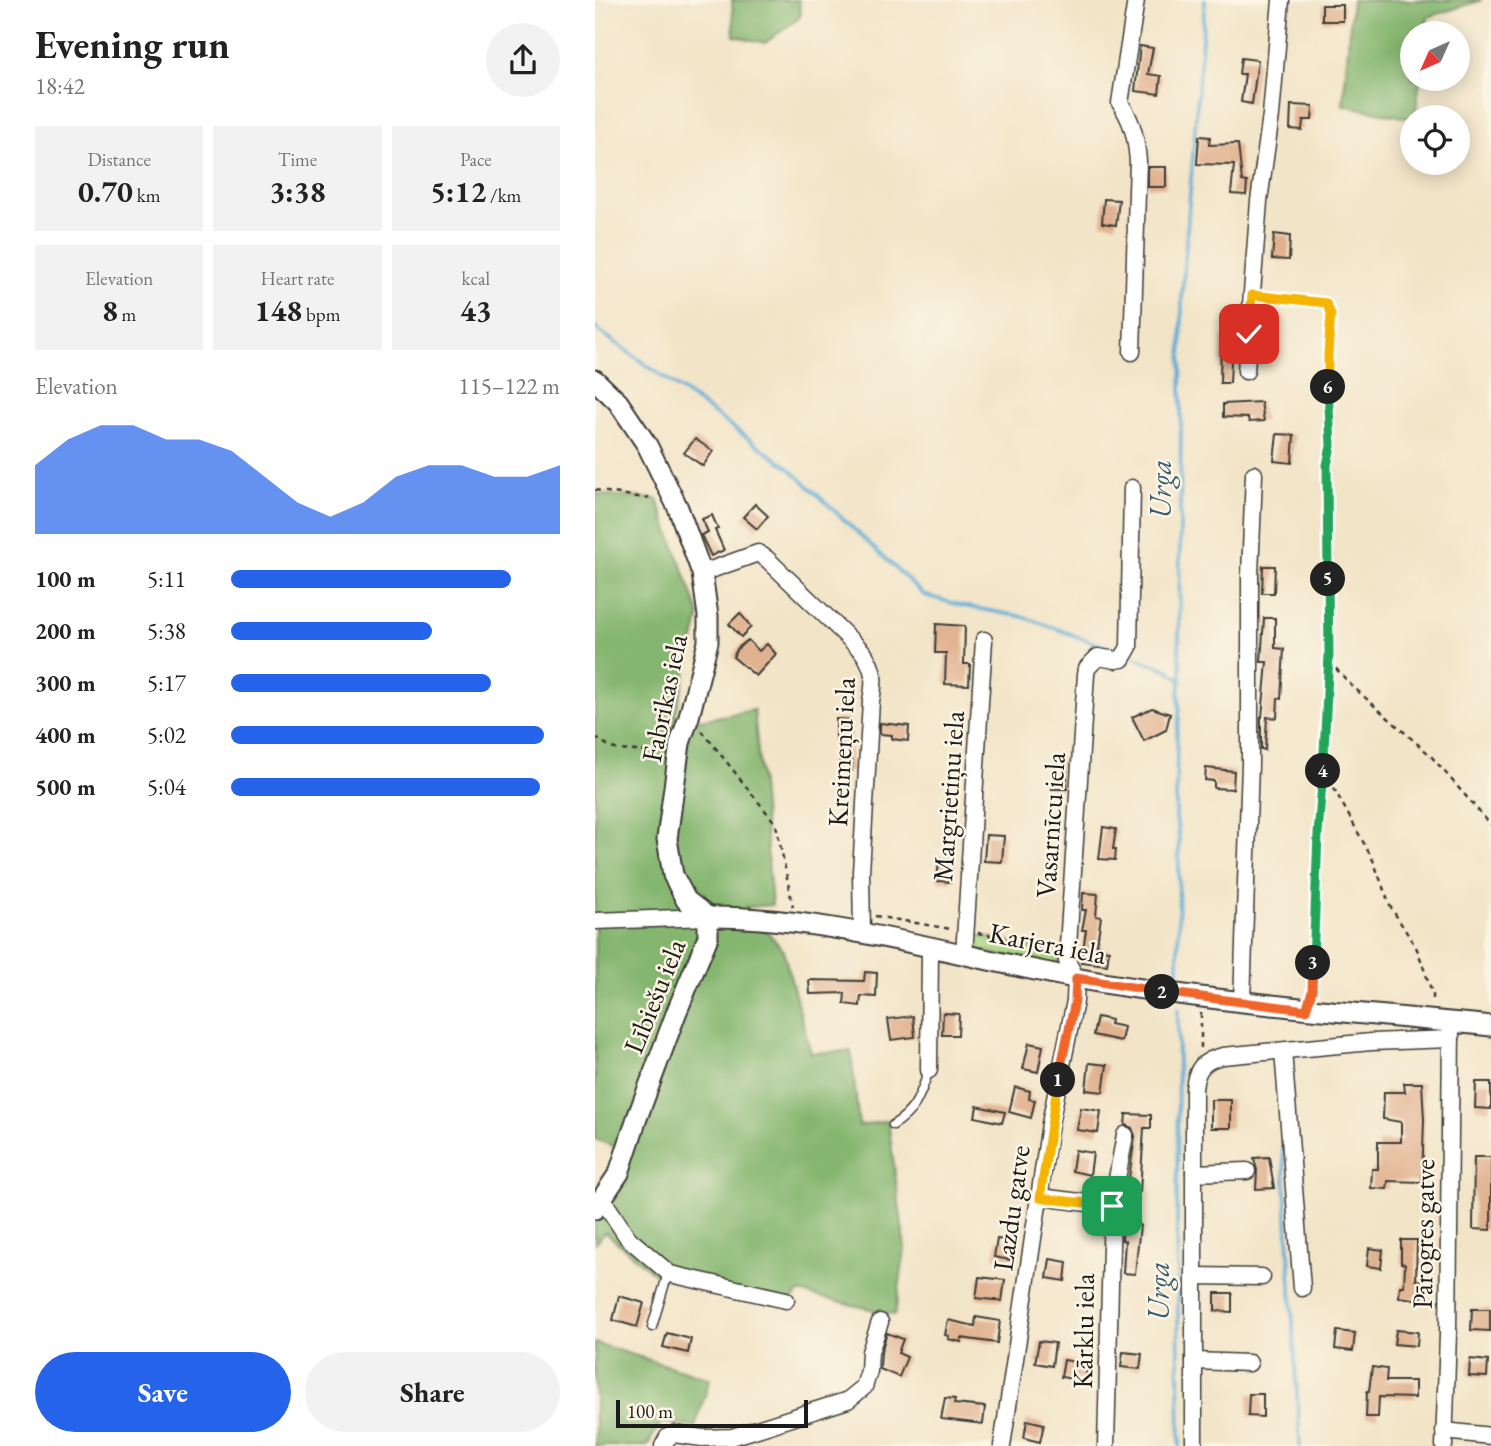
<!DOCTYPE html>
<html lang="en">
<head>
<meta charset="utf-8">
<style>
	:root { --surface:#fff; --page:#f2f2f2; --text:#222; --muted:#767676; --accent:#2563eb }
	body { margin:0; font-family:"EB Garamond",serif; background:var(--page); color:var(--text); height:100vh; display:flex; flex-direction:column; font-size:26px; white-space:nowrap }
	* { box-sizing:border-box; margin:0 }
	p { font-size:23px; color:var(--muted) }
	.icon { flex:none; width:38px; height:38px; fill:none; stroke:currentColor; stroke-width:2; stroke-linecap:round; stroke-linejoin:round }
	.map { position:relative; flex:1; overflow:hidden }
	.panel { display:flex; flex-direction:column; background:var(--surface); width:595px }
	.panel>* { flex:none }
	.needle { width:46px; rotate:225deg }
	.tools { position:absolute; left:805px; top:21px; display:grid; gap:14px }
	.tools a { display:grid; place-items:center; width:70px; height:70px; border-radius:50%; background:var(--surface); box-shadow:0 4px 18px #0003; font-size:35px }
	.scale { position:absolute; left:21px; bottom:18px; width:192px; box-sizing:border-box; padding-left:7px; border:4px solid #1c1c1c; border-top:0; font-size:19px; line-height:24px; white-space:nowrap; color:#1c1c1c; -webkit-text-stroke:5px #fcf5e5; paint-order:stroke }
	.pin { position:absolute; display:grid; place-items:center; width:60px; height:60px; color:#fff; margin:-30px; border-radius:14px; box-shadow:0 4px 10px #0006 }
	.km { position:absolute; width:35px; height:35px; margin:-18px; border-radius:50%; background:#222; color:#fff; font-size:19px; line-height:35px; text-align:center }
	.round { display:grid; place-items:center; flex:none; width:74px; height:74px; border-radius:37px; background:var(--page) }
	.summary { display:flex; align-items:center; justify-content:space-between; height:119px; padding:0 35px }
	h1 { font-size:38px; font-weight:700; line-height:52px }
	.stats { display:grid; grid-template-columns:repeat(3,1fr); gap:10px; height:119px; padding:7px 35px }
	.stats div { display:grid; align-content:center; border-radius:0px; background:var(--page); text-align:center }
	.stats b { font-size:30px; font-weight:700 }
	.stats small { font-size:19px; font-weight:400 }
	.stats p { font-size:19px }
	.chart { height:196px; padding:14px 35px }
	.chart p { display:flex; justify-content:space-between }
	.chart svg { width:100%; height:126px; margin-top:7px; fill:var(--accent); opacity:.7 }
	.primary-button { display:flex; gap:14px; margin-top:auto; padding:14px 35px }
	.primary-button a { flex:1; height:80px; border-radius:42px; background:var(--accent); color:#fff; font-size:28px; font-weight:700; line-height:80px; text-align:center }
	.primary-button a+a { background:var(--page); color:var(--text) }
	ul { padding:0 35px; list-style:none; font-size:23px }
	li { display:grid; grid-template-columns:112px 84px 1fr; align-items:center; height:52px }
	li i { height:18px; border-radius:9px; background:var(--accent) }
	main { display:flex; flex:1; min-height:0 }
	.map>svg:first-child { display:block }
	.green { fill:#a7d481; stroke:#62784e; stroke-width:2 }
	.forest { fill:#85b66f; stroke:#506946; stroke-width:2 }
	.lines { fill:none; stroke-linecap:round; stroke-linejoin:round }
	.stream { stroke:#5cacd6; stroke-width:3.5 }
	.building { fill:#e1b290 }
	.service-casing { stroke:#3c3a36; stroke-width:11 }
	.minor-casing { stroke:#3c3a36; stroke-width:19 }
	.tertiary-casing { stroke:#3c3a36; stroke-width:23 }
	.path { stroke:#3c3a36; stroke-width:2.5; stroke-dasharray:5 5; stroke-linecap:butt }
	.service { stroke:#fff; stroke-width:8 }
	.minor { stroke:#fff; stroke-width:16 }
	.tertiary { stroke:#fff; stroke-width:19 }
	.split-1-casing { stroke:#fff; stroke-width:14 }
	.split-2-casing { stroke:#fff; stroke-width:14 }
	.split-3-casing { stroke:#fff; stroke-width:14 }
	.split-4-casing { stroke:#fff; stroke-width:14 }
	.split-5-casing { stroke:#fff; stroke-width:14 }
	.split-6-casing { stroke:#fff; stroke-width:14 }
	.split-7-casing { stroke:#fff; stroke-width:14 }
	.split-1 { stroke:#f5b400; stroke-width:9 }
	.split-2 { stroke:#f0652b; stroke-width:9 }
	.split-3 { stroke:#f0652b; stroke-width:9 }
	.split-4 { stroke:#22a559; stroke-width:9 }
	.split-5 { stroke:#22a559; stroke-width:9 }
	.split-6 { stroke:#22a559; stroke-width:9 }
	.split-7 { stroke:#f5b400; stroke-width:9 }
	.labels { text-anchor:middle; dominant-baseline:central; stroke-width:5; stroke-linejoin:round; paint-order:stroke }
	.street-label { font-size:28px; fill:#1c1c1c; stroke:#fcf5e5 }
	.water-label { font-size:30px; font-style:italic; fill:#395d70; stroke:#fcf5e5 }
</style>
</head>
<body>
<main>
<section class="panel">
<div class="summary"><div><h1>Evening run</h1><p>18:42</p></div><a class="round"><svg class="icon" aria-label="share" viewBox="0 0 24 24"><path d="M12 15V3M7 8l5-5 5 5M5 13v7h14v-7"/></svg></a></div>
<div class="stats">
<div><p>Distance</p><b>0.70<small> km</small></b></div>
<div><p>Time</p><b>3:38</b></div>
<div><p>Pace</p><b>5:12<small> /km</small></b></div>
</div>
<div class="stats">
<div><p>Elevation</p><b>8<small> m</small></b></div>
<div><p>Heart rate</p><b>148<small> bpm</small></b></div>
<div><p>kcal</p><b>43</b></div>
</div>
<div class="chart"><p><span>Elevation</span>115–122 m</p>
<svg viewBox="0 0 160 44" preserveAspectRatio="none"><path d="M0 44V20L10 11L20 6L30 6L40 11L50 11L60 15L70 24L80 33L90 38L100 33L110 24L120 20L130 20L140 24L150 24L160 20V44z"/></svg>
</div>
<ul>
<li><b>100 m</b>5:11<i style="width:85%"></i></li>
<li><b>200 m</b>5:38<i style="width:61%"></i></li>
<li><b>300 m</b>5:17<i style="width:79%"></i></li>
<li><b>400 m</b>5:02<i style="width:95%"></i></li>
<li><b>500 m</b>5:04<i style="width:94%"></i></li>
</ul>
<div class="primary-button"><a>Save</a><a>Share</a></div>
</section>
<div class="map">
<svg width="896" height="1446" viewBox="0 0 896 1446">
	<rect width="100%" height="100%" fill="#fcf5e5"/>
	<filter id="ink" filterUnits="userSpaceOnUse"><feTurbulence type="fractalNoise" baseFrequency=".0143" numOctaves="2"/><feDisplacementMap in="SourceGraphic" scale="14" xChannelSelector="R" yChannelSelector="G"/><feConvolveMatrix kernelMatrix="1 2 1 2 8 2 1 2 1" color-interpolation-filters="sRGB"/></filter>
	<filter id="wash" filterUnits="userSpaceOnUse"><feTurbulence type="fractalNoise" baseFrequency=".00686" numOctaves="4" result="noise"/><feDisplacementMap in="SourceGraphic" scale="28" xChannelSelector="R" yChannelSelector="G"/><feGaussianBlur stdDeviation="1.57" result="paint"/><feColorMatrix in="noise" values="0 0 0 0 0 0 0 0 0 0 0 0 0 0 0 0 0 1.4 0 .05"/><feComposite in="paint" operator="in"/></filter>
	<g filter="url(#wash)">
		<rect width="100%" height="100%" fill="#f2e4c7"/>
		<path class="green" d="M383 935 455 951 467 962 466 967 377 949V937Z"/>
		<g class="forest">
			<path d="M137 0H204L205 17 170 43 139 36Z"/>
			<path d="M757 0H887L833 17 831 33H817V79H825L820 117 817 119 748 105Z"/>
			<path d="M0 494 62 499 105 615 78 725 159 710 177 905 151 907 188 950 216 1053 256 1051 264 1126 293 1120 310 1249 300 1315 204 1292 189 1307 61 1275 10 1232 0 1243V1219L5 1212 23 1148 0 1139Z"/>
			<path d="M0 1343 115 1379 100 1427 66 1422 52 1446H0Z"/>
		</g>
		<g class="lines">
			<g class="stream">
				<path d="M0 328 193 467 329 595 368 606 429 617 519 650"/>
				<path d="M539 657 573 670 587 681"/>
				<path d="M583 979 584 837 581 818 582 730C586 717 584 708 584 695 585 679 588 672 584 655L587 295 610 0"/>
				<path d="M583 1009 582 1222 585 1446"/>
				<path d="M688 1147 705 1446"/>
			</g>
		</g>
		<g id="blocks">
			<g class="building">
				<rect x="727" y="5" width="21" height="16"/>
				<path d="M545 46 558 48 553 74 566 76 564 94 540 91Z"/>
				<path d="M646 58 663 60 657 104 646 102 650 74H644Z"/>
				<path d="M696 105 718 106 717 120H708L707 130 695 129Z"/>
				<path d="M604 136 615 137 614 145 643 144 647 181 652 182 651 195 636 194 639 165 602 164Z"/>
				<rect x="553" y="167" width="18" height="20"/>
				<path d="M509 199 524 200 521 225 507 223Z"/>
				<path d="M679 234 695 236 694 260 677 259Z"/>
				<path d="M626 337 637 338 635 383H625Z"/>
				<path d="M666 402 669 421 654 422 653 418 628 417V404Z"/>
				<path d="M682 434 699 435 697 463 679 461Z"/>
				<path d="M100 439 118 451 108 466 89 453Z"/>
				<path d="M160 504 173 516 162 529 148 517Z"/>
				<path d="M117 515 123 529 120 530 129 550 116 556 106 535 113 532 107 519Z"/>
				<path d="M668 566H680L679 593H667Z"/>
				<path d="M145 613 156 627 146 637 134 624Z"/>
				<path d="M669 618H680V648L689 649 686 699 683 698 682 718 672 717 670 750 666 749V717H667L672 662H666Z"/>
				<path d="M341 624 370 626 369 664H375L374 685 350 684 351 653H340Z"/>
				<path d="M153 640 164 651 172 644 181 654 161 676 138 657 143 648Z"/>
				<path d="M557 708 575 714 571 730 549 741 537 717Z"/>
				<path d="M241 719 256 720 255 761H257V771H244L246 742H241Z"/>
				<path d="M285 723 314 726 313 741 297 739V735L285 734Z"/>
				<path d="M462 760 472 761V789H457Z"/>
				<path d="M611 768 639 771 638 789 619 788V781L610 780Z"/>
				<path d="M508 827 521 829 518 849H521L520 860 504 859Z"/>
				<path d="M391 835 409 836 407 862 389 861Z"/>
				<path d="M344 859 358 860 356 882 342 881Z"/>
				<path d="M488 893 503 894 501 916 506 917 502 944 504 945V949L514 950 512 965 486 962 491 930H487L491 910H487Z"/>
				<path d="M270 972 282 973 281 997 266 996 265 1006 249 1004 250 993 215 994 214 980 269 981Z"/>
				<path d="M348 1013 364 1014 363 1035H347Z"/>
				<path d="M318 1016 320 1037 296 1040 293 1019Z"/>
				<path d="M502 1017 516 1020 515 1024 529 1027 526 1041 498 1035Z"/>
				<path d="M434 1043 448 1046 443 1072 428 1069Z"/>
				<path d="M494 1063 512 1065 508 1092 491 1090Z"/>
				<path d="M881 1082H896V1109L880 1108Z"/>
				<path d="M809 1083H827L829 1120 827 1182 793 1181 792 1189 776 1188 777 1169H783V1142H806V1122L788 1119 789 1092H810Z"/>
				<path d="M420 1087 435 1091 434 1099 440 1100 436 1118 414 1112Z"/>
				<rect x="616" y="1100" width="20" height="28"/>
				<path d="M382 1106 410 1112 407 1123 380 1117Z"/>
				<path d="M486 1108 506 1111 503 1133 482 1130Z"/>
				<path d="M531 1114 556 1115V1128H549L545 1192H532L540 1136 537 1128 530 1125Z"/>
				<path d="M480 1150 498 1153 495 1175 477 1171Z"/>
				<path d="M674 1157 679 1188 661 1189 662 1170 659 1158Z"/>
				<path d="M879 1157H896V1230L878 1229Z"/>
				<path d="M528 1223 545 1225 540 1274 528 1273 530 1241 527 1240Z"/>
				<path d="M402 1239 418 1241 415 1260 399 1257Z"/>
				<path d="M806 1240H822L821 1280 827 1281V1300L804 1297 805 1286H809L810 1264 806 1263Z"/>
				<path d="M774 1248 788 1250 786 1268 772 1266Z"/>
				<path d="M455 1259 472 1262 470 1281 452 1278Z"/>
				<path d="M384 1277 410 1280 407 1301 381 1298Z"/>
				<path d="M620 1293H637V1312L620 1311Z"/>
				<path d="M24 1296 49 1303 42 1327 18 1320Z"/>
				<path d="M877 1309H895V1331L876 1330Z"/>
				<path d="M381 1317 405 1321 402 1343 366 1338V1342L353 1339 354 1336 350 1335 353 1320 380 1326Z"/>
				<path d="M801 1330 823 1332 822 1346 799 1344Z"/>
				<path d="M742 1331 760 1333 758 1351 740 1349Z"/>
				<path d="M72 1333 96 1339 93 1353 68 1347Z"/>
				<path d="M292 1333 308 1339 303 1353 312 1357 304 1377 285 1369 286 1352Z"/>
				<path d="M444 1341 460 1343 457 1366 440 1363Z"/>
				<path d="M528 1352 547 1354 545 1369 526 1367Z"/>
				<path d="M875 1359 893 1361 892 1377 874 1376Z"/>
				<path d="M469 1360 493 1364 490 1381 466 1377Z"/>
				<path d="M777 1367 792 1369 791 1381H820V1398L784 1397 783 1417H771L772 1391H774Z"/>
				<path d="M654 1394H668V1417L653 1416Z"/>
				<path d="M350 1398 360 1399 359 1404 390 1407 388 1424 346 1419Z"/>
				<path d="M432 1420 449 1424 445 1442 429 1438Z"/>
			</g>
		</g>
	</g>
	<g filter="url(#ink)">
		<use href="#blocks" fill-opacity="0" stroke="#3c3a36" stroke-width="2"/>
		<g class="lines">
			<g class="service-casing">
				<g id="service">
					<path d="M298 1125C322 1110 325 1095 334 1070"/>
					<path d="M57 1327 73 1273"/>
				</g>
			</g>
			<g class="minor-casing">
				<g id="minor">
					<path d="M537 352 543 161C541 138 538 122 525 103L541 0"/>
					<path d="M651 371 664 201 676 115 686 0"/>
					<path d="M107 573 163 553 172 559 268 652C280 670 280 680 276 701L266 872 267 934"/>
					<path d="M0 921 113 917"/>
					<path d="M369 955 389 640"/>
					<path d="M647 1003 655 764V575L659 474"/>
					<path d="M688 1051 707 1288"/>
					<path d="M334 1070 335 949"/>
					<path d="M599 1173 652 1171"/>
					<path d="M445 1197 517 1206"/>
					<path d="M8 1200 33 1238 75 1274 191 1300"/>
					<path d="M599 1276 667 1277"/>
					<path d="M599 1361 654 1363"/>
					<path d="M849 1431 896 1436"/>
					<path d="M68 1446 73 1437 79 1434 107 1438 137 1437 253 1400 269 1387 274 1371 275 1352 285 1322"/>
					<path d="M407 1446 455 1124 480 1001 481 978 472 961 491 674 492 668 503 657 521 660 527 659 534 647 537 488"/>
					<path d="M511 1446 517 1206 530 1135"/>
					<path d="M599 1446V1089C601 1069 608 1060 628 1056L776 1042 856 1039"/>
					<path d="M849 1446 853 1334 856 1029"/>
				</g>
			</g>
			<g class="tertiary-casing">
				<g id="tertiary">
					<path d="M0 380 23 402 52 445 83 508 107 573 113 616V642L94 717 85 743 72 839 78 875 91 900 113 917"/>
					<path d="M113 917C232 916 362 956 480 978 617 1003 757 1012 896 1026"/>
					<path d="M0 1209 24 1173 42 1118 82 1011 113 937V917"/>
				</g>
			</g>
			<g class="path">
				<path d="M672 297 731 303 734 306 736 315C726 364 741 415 732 465L734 654 726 803 723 833 720 953 716 993"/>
				<path d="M0 490 49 498 59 496"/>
				<path d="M734 661 756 685 835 755 896 825"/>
				<path d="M107 731 181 824 198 907"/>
				<path d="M0 738C9 741 14 749 25 750 44 752 50 749 68 759"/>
				<path d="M729 770 778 860 795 906 822 949 838 995V1003"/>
				<path d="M280 916 356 929"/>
				<path d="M383 933 459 948"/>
				<path d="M606 1013V1049"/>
			</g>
			<use href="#service" class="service"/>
			<use href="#minor" class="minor"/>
			<use href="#tertiary" class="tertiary"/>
		</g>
	</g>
	<g class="lines" filter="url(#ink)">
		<g class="split-1-casing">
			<path id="split-1" d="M463 1080 445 1198 517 1206"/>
		</g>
		<g class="split-2-casing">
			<path id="split-2" d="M463 1080 480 1001 481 978 567 992"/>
		</g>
		<g class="split-3-casing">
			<path id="split-3" d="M567 992 711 1010 717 991 718 963"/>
		</g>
		<g class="split-4-casing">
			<path id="split-4" d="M718 963 723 834 728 771"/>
		</g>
		<g class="split-5-casing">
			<path id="split-5" d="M728 771 734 654 733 579"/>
		</g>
		<g class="split-6-casing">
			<path id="split-6" d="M733 579 732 465 736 446 733 387"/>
		</g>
		<g class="split-7-casing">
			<path id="split-7" d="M654 334 657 295 731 303 736 314 733 354V387"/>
		</g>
		<use href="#split-1" class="split-1"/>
		<use href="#split-2" class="split-2"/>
		<use href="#split-3" class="split-3"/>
		<use href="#split-4" class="split-4"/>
		<use href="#split-5" class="split-5"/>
		<use href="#split-6" class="split-6"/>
		<use href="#split-7" class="split-7"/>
	</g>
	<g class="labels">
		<g class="street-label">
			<text transform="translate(69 698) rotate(-78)">Fabrikas iela</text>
			<text transform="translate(246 752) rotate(-87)">Kreimeņu iela</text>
			<text transform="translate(353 796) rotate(-86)">Margrietiņu iela</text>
			<text transform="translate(455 825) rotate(-86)">Vasarnīcu iela</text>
			<text transform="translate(453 943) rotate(11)">Karjera iela</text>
			<text transform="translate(59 996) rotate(-68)">Lībiešu iela</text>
			<text transform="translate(416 1208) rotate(-82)">Lazdu gatve</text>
			<text transform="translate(828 1234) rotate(-89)">Pārogres gatve</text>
			<text transform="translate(488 1331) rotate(-89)">Kārklu iela</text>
		</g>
		<g class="water-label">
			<text transform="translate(565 489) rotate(-90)">Urga</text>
			<text transform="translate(563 1291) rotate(-90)">Urga</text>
		</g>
	</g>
</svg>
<div class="tools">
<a><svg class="needle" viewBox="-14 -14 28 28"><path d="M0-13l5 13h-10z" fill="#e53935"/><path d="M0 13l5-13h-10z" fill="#767676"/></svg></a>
<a><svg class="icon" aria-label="locate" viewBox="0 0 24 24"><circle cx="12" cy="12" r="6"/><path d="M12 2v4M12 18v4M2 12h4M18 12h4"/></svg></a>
</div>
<div class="scale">100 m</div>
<div class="pin" style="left:517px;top:1206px;background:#1e9e55"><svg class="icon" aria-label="arrive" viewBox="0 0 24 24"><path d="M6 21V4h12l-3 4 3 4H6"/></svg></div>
<div class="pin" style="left:654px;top:334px;background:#d93025"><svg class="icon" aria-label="check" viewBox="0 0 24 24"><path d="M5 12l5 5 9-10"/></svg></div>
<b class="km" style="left:463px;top:1080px">1</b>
<b class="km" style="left:567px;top:992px">2</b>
<b class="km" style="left:718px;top:963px">3</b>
<b class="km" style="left:728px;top:771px">4</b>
<b class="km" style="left:733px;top:579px">5</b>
<b class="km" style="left:733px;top:387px">6</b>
</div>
</main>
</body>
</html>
